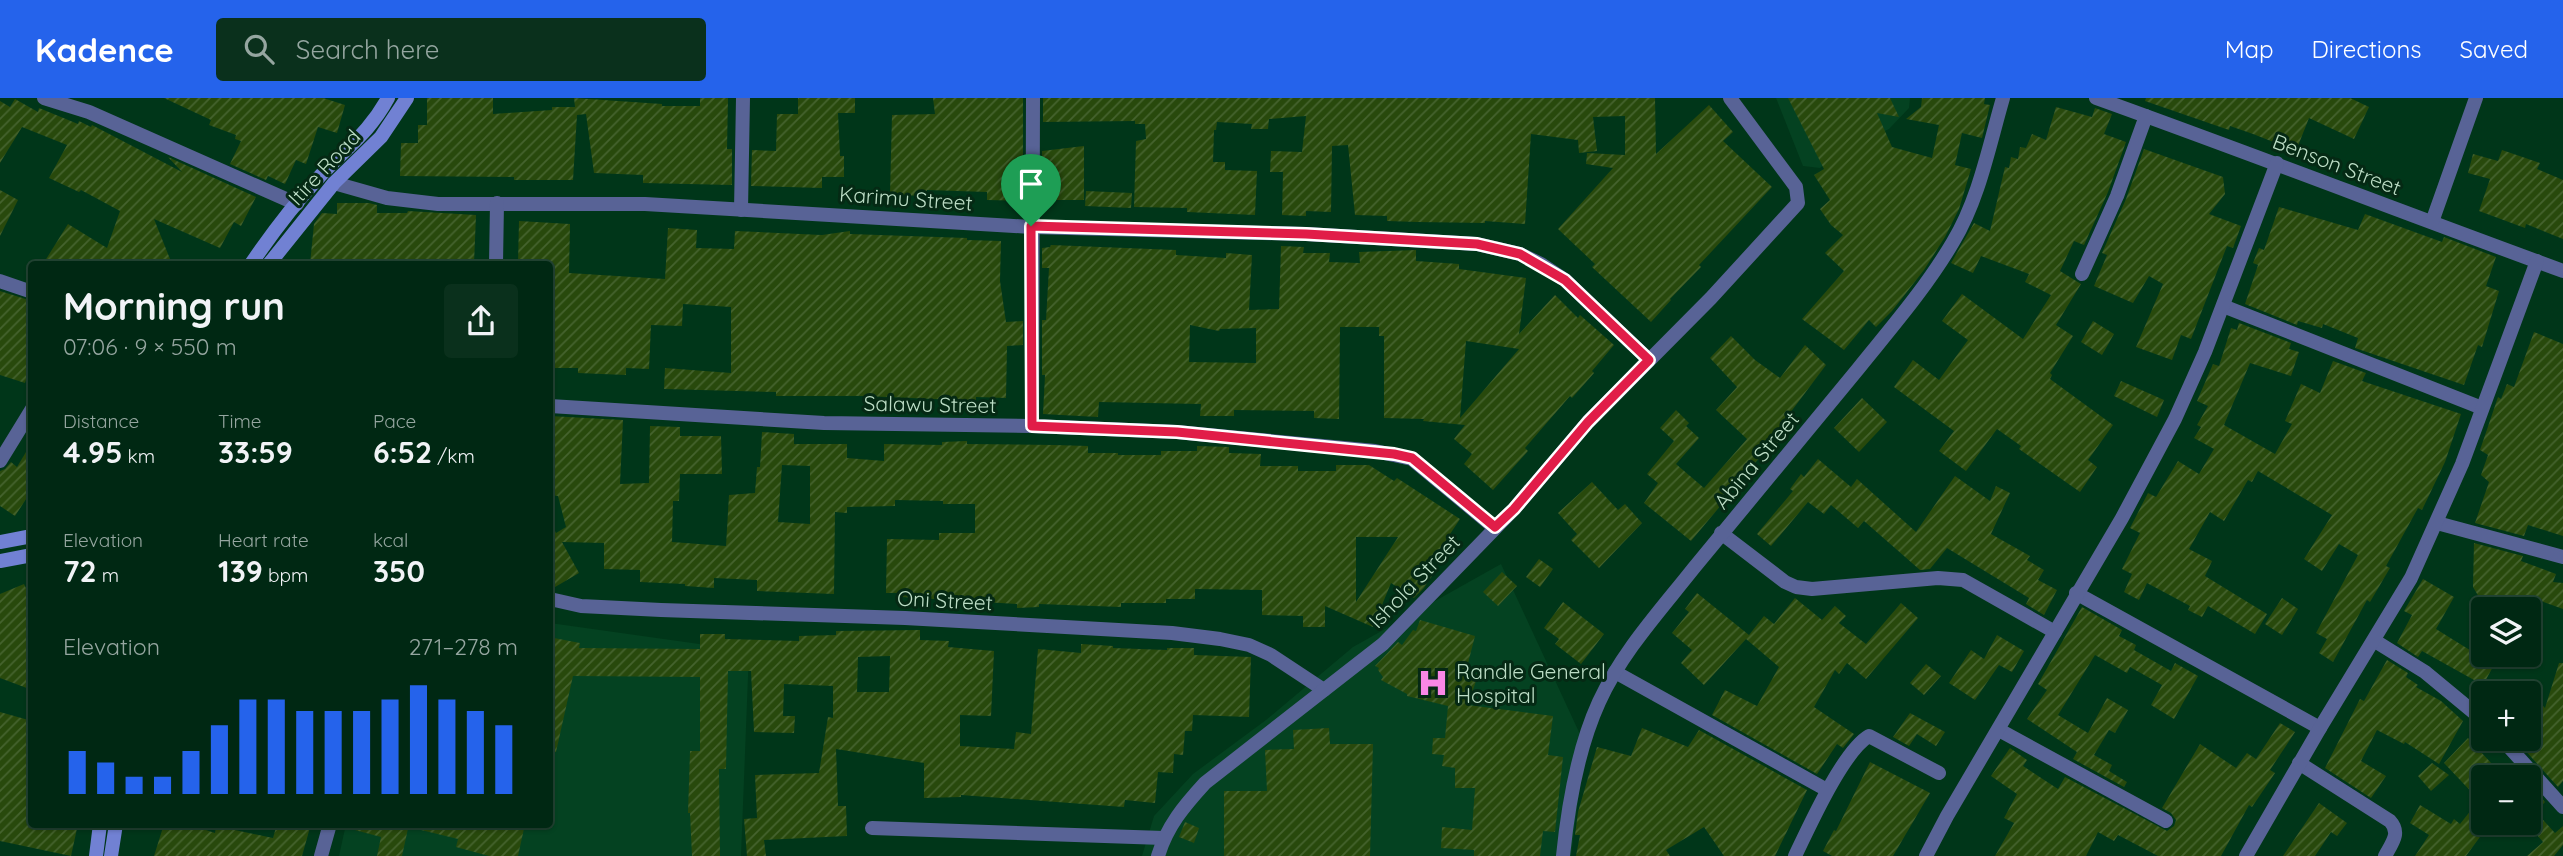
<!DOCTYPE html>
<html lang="en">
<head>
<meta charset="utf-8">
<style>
	:root { --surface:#002813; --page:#0a301c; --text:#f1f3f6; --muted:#95a6a0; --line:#243; --accent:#2563eb }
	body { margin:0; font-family:Quicksand,sans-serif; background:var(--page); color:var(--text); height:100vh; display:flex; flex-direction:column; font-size:26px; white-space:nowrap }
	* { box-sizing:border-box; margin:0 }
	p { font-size:23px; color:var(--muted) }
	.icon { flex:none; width:38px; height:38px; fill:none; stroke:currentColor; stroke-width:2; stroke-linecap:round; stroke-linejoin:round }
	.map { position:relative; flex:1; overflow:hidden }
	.drawer { position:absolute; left:28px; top:163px; width:525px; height:567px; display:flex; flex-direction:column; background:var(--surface); border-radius:7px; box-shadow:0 2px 5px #0004,0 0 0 2px var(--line) }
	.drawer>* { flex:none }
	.tools { position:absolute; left:2471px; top:499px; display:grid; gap:14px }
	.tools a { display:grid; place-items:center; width:70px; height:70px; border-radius:7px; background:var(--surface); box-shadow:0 2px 5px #0004,0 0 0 2px var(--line); font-size:35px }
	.pin { position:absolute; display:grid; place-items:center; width:60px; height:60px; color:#fff; margin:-72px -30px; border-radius:50% 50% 50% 0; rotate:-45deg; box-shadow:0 0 7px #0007 }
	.pin .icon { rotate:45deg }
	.round { display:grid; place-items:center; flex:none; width:74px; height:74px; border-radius:7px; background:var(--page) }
	.summary { display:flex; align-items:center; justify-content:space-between; height:119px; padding:0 35px }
	h1 { font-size:38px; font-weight:800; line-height:52px }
	.stats { display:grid; grid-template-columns:repeat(3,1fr); gap:10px; height:119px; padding:7px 35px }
	.stats div { display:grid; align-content:center }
	.stats b { font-size:30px; font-weight:800 }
	.stats small { font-size:19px; font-weight:400 }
	.stats p { font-size:19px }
	.chart { height:196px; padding:14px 35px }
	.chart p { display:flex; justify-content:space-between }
	.chart svg { width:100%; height:126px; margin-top:7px; stroke:var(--accent); stroke-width:6 }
	header { display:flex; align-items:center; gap:42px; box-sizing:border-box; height:98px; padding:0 35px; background:var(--accent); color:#fff }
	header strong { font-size:33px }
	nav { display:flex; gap:38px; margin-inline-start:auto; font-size:24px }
	.search { width:490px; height:63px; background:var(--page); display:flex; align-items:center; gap:18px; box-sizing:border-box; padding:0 24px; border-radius:7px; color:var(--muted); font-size:26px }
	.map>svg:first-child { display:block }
	.built { fill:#044221 }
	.building { fill:url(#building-hatch); fill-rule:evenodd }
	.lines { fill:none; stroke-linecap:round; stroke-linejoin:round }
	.street { stroke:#586396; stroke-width:14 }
	.secondary { stroke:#7181d3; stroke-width:14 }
	.route-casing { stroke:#fff; stroke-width:14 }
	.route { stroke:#e11d48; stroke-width:9 }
	.labels { text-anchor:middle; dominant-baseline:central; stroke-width:6; stroke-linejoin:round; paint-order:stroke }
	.street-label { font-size:21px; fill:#bcddc5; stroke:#052914 }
	.poi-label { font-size:21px; fill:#bcddc5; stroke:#052914; text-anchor:start }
</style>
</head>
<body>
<header>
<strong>Kadence</strong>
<div class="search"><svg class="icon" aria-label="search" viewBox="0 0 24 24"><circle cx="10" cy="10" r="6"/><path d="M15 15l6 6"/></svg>Search here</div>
<nav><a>Map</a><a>Directions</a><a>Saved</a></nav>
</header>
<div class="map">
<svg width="2563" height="758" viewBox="0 0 2563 758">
	<defs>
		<pattern id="building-hatch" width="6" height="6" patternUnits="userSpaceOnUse" patternTransform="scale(1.75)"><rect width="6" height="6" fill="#28490c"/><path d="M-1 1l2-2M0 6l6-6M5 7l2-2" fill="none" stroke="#45632e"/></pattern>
	</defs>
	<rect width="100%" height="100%" fill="#003619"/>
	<g class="built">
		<path d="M1776 0H1910L1909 10 1889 31 1849 50 1820 70 1803 68Z"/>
		<path d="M1501 466 1585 647 1571 758H1142L1154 718 1193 676 1266 622 1353 549Z"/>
		<path d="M550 525 749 553 741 758H339L346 726H550Z"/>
	</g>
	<g class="building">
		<path d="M164 0H323L345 7 337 35 318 29 306 66 296 62 285 86 268 78 266 82 230 66 241 43 235 41 236 37 209 27 211 22Z"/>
		<path d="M427 0H493V16L552 12V9H575L574 0 662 6V8H700V0H728L727 51H732V87L643 85V77L594 75 586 16 577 17 573 82H514V79L400 78 401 45H418V27H427Z"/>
		<path d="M798 0H855V15H838L840 58H844V79H822V90L751 88 752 52 776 53 777 16H798Z"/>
		<path d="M933 0H1023V103L987 102V94L927 92V98L890 97 892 17 935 16Z"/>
		<path d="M1043 0H1655L1656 56 1709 7 1733 34 1723 43 1772 89 1699 167 1701 169 1670 201 1671 202 1651 224 1592 169 1595 166 1558 131 1613 70 1586 66 1587 55 1625 57V18L1593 19 1597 53 1579 55 1578 42 1531 36 1525 126 1485 123V125L1417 124 1387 123V118L1355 117 1348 47 1332 48 1331 114 1306 113V118L1282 117 1283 74H1270L1271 53 1302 54 1306 18 1269 21 1268 31H1251L1252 26 1217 24 1216 32H1214L1213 64H1225V72L1257 73 1255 117 1187 114V110L1134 109 1136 43 1146 41 1145 26H1135V23L1043 24Z"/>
		<path d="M1788 0H1890L1899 19 1877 15 1892 49 1932 60 1939 27 1906 21 1921 9 1922 0H1985L1984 6 1990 7 1982 40 1962 35 1955 67 1971 71 1959 111 1945 139 1924 172 1892 213 1876 229 1869 222 1844 252 1802 221 1844 173 1825 155 1843 137 1831 127 1820 111 1830 102 1814 77 1824 71Z"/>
		<path d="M2146 0H2350L2369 9 2354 41 2309 20 2296 53 2253 36 2230 28 2229 32 2145 3Z"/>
		<path d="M15 1 38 14 39 10 78 26 79 23 91 29 92 27 182 74 168 59 256 99 241 128 234 124 220 150 154 121 172 166H43L68 126 107 150 120 113 81 92 79 94 49 80 67 47 22 29 0 65V3L10 9Z"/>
		<path d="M2056 9 2092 19 2095 10 2112 16 2104 36 2126 44 2108 94 2084 147 2074 143 2060 173 2081 186 2056 227 2073 238 2050 275 2052 277 2050 281 2113 327 2088 362 2097 369 2080 394 2019 351 2021 348 1997 331 1966 373 1939 353 1954 333 1894 289 1913 262 1939 282 1968 242 1942 223 1962 196 2023 241 2051 197 2025 184 2029 176 1981 158 1973 175 1951 165 1974 125 1990 133 2005 69 2009 70 2011 59 2018 61 2020 49 2026 50 2032 36 2046 42Z"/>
		<path d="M1084 48V102H1042V53Z"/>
		<path d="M2144 51 2223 79 2225 96 2209 116 2241 128 2233 150 2227 148 2191 241 2181 237 2172 262 2136 249 2163 186 2149 178 2133 205 2094 188 2107 157 2102 155 2126 101Z"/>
		<path d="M2502 52 2540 65 2537 71 2563 82V141L2526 126 2525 130 2479 113 2490 81 2468 75 2473 56 2498 63Z"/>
		<path d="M0 92 18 102 0 138Z"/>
		<path d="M1086 93 1132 95 1131 110 1085 108Z"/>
		<path d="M337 105H369L377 107V115H407L408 113 476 117 474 166H310L314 126 322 115 337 116Z"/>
		<path d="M2279 109 2358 132 2365 116 2442 144 2444 139 2496 159 2486 188 2499 193 2482 249 2478 247 2464 287 2355 250 2358 240 2323 226 2322 230 2298 223 2297 227 2245 206 2258 167 2253 165 2259 150 2264 152Z"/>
		<path d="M519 123 570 126 569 175 665 181 668 130 697 132 696 150 734 151 735 133 822 137 850 133V136L967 140V142L1001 143 1000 183 1006 224 1023 223V247L1007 248 1006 300 976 299V305H957V302L864 298H776V294L664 291 665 270 731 275V209L683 206 682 228 651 227 649 271 626 270V277L578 275V270H550V166H518Z"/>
		<path d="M1051 147 1176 152V157L1226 160V155L1252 157 1249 212 1279 211 1281 148 1304 149 1303 155H1330L1329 164 1360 165 1359 154 1416 152V163L1459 166V171L1526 180 1519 236 1555 197 1578 220 1580 217 1614 247 1592 273 1594 275 1572 300 1570 298 1525 350 1528 353 1493 392 1464 366 1472 356 1454 341 1465 327 1423 323 1424 321 1384 320V238H1379V229H1340L1339 321 1314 320V313L1234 312V318H1200L1201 306 1149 305 1099 304 1098 319 1043 316 1045 277H1042V222H1046L1049 170H1042V150L1050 149ZM1190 227 1219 233 1220 231 1256 230V265L1189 264ZM1466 243 1519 251 1460 320Z"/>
		<path d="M0 193 32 203V263L25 285 0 277Z"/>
		<path d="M2093 223 2114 236 2102 257 2081 244Z"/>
		<path d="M2239 225 2291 245 2289 251 2299 254 2291 278 2250 265 2224 327 2275 356 2292 326 2285 323 2301 286 2320 295 2333 263 2366 275 2362 283 2461 316 2445 364 2422 412 2418 410 2386 468 2390 470 2370 504 2367 502 2333 564 2319 555 2327 541 2316 535 2358 457 2339 446 2322 473 2304 461 2332 417 2258 373 2252 384 2248 382 2224 423 2210 414 2189 451 2212 463 2205 478 2267 516 2255 536 2208 508 2202 519 2188 512 2190 508 2147 485 2139 502 2124 494 2132 476 2122 471 2140 435 2130 430 2148 395 2156 399 2178 363 2199 376 2214 351 2194 340 2201 329 2197 327 2208 308 2197 303 2213 266 2219 268 2231 230 2237 232Z"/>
		<path d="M2534 234 2563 246V438L2528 427 2524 438 2475 425 2489 384 2481 377 2488 357 2480 352 2498 299 2501 301 2507 286 2514 289Z"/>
		<path d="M1731 238 1755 262 1780 280 1805 247 1826 267 1778 331 1785 337 1765 359 1763 356 1720 404 1722 406 1691 443 1644 405 1658 385 1647 376 1674 343 1660 330 1676 312 1689 325 1686 328 1699 340 1676 366 1704 390 1747 341 1716 312 1737 289 1710 260Z"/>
		<path d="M2121 283 2164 302 2157 319 2114 298Z"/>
		<path d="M1862 300 1887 324 1859 354 1834 330Z"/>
		<path d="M550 318 623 322 620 386 649 385 650 328 680 329V338H721L722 376H680L679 403H673L672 444 726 448 729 397 755 395 757 369H760L762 334 794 336V346H847V360L884 363V346L942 347V344L967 343V346L1055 347 1088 348V355H1118V357H1161V353H1197V348L1229 349V355L1261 356 1260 368H1298V373H1336V367H1369L1394 383 1397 380 1460 421 1427 471 1434 475 1424 490 1414 500 1391 485 1373 529 1325 508V529H1303V518L1262 517V492L1195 491V501H1166V505H1121V509L1039 506V509L1017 510V506L901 499V495H886L887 441 939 442V435H975V406H943V403L895 402V408L847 409V415L835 414 834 496 757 493V482L714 480V490L685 488V486L640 484V472L604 471V445L562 444 579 475 550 492V423L556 435 566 429 558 398 550 397ZM782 367 810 368V426L778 424ZM1356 439H1398L1356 504Z"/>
		<path d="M32 344V392L15 418 0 408V373L5 371 11 364 17 369Z"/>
		<path d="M1818 361 1851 389 1857 381 1916 434 1955 378 1990 403 1996 388 2010 395 1991 436 2030 458 2027 462 2044 472 2038 482 2057 492 2044 517 2026 506 2029 500 1947 450 1930 471 1920 472 1864 423 1858 430 1831 407 1824 416 1808 404 1771 448 1757 436 1793 393 1790 391 1801 376 1804 379Z"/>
		<path d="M1592 384 1618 412 1625 406 1642 425 1599 470 1571 442 1577 436 1558 415Z"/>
		<path d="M2474 445 2523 458 2521 463 2556 476 2553 484 2563 485V511L2530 499 2525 511H2486L2473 489Z"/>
		<path d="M1539 461 1553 471 1540 489 1526 479Z"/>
		<path d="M1502 474 1517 488 1498 508 1483 494Z"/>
		<path d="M2423 481 2454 499 2436 531 2481 559 2483 556H2500L2483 587 2422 553 2418 559 2397 545 2412 517 2404 513Z"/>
		<path d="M24 486 32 503V592L0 580V496Z"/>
		<path d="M1697 495 1749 537 1764 518 1774 526 1795 500 1822 522 1835 508 1846 518 1839 525 1866 546 1901 505 1918 520 1866 581 1847 565 1839 576 1835 572 1814 609 1854 636 1843 650 1837 646 1817 676 1712 617 1725 592 1757 608 1779 569 1746 541 1704 587 1681 565 1692 552 1672 535 1689 514 1685 511Z"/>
		<path d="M2282 500 2298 511 2282 537 2265 526Z"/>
		<path d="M1563 504 1604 536 1581 566 1555 546 1559 541 1544 530Z"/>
		<path d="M2082 509 2122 532 2119 538 2136 547 2134 552 2171 573 2175 565 2198 578 2174 621 2151 607 2162 587 2130 569 2127 575 2095 557 2058 617 2088 635 2107 600 2128 612 2115 635 2109 632 2094 657 2112 667 2109 673 2127 684 2124 689 2073 661 2077 654 2027 621 2047 592 2038 586Z"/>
		<path d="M1420 522 1475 538 1466 573 1478 577 1468 607 1553 618 1548 657 1563 659 1555 734 1543 733 1540 758H1474V752L1441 750 1442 729 1472 732 1475 690H1455V670L1442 668 1444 657 1432 656 1433 640H1445L1448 608 1407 598V596L1381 582 1383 579 1378 572 1379 570 1375 568 1398 544 1402 547 1413 532 1416 533Z"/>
		<path d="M920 532V542L949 543 948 549 994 553 991 618 960 617V648L1014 651 1016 634 1031 636 1038 551 1081 555V546L1113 548V550L1167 552V550H1194V557L1251 559 1249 619 1193 617 1192 633H1185L1183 657 1174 656 1173 675 1158 674 1155 705 1125 702 1124 709 961 697V699L924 700V665L836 651 838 708H846L847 738 764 742 766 758H747L744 721 757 720 755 677 819 675 828 619 833 620V588L784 586 783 618H795L794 635 754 634 751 573H728L726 671H719L720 758H692L690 715H688L690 653H700V579L573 578 556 654H550V562L554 540 580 545 579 550 700 551V536H725V541L799 543V538L836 537V533ZM890 558 889 594H857L858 559Z"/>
		<path d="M1997 537 2024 553 2012 574 1999 567 1975 602 1949 585 1971 552 1984 561Z"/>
		<path d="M2387 562 2408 575 2406 579 2418 587 2416 589 2441 603 2463 623 2439 666 2405 644 2404 646 2377 632 2361 663 2386 678 2371 700 2325 670 2360 601 2364 603Z"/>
		<path d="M2559 565H2563V683L2558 689 2514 640H2529V593L2545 610Z"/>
		<path d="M1926 566 1941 578 1924 597 1910 585Z"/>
		<path d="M0 614 32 623V726H78L71 758 0 743Z"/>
		<path d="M1910 615 1945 634 1936 648 1917 636 1909 648 1893 639Z"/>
		<path d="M2280 625 2295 634 2270 672 2275 675 2252 709 2249 707 2221 758H2158L2118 737 2114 743 2098 734 2086 758H1995L2014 725 2004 720 2017 696 1991 678 2010 650 2027 662 2023 668 2058 691 2065 679 2167 733 2174 728 2176 722 2171 715 2162 710 2200 646 2236 670 2247 655 2256 661Z"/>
		<path d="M1329 630 1330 646H1373L1370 758H1224V693H1267L1265 652 1294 651 1293 632Z"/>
		<path d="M1642 630 1688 649 1699 632 1807 692 1775 758H1724L1704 729 1666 752 1670 758H1576L1580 737H1575L1578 714 1597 649 1631 658Z"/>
		<path d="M2468 640 2504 679H2483V724H2491L2466 758H2415L2429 737 2410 725 2420 707 2451 726 2454 721 2460 726 2479 702 2444 665Z"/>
		<path d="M1870 664 1930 695 1893 758H1832L1823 753 1834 732 1836 733Z"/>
		<path d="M2432 665 2449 677 2431 693 2418 678Z"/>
		<path d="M2529 685 2545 704 2536 714 2555 735 2563 728V747L2554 758H2527L2543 744 2529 728Z"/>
		<path d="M2319 705 2347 725 2337 738 2331 734 2315 758H2283Z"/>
		<path d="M1185 724 1199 730 1194 745 1179 739Z"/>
		<path d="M164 726H188L215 735 216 728 273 740 277 726H311L302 758H154Z"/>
		<path d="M351 726H409L402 758H377L381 739 351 731Z"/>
		<path d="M422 726H525L518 758H489L456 749 458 741 421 732Z"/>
	</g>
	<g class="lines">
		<g class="street">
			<path d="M44 0 89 14 297 106"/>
			<path d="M2096 0C2252 56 2407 116 2563 173"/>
			<path d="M334 85 387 100 438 106H645L1031 129 1306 136 1477 146 1520 156 1541 166 1565 182 1649 262"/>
			<path d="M741 112 743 0"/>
			<path d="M2432 124 2476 0"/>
			<path d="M496 166 497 105"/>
			<path d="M2082 176 2117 98 2146 18"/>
			<path d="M0 183 32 194"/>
			<path d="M2223 208 2482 310"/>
			<path d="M550 308 824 325 1032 328 1177 334 1375 353 1412 361 1495 430"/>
			<path d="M1032 328 1033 0"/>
			<path d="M0 363 32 311"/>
			<path d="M2437 425 2563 459"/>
			<path d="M1721 435 1785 484 1796 489 1812 491 1938 480 1963 482 2055 534"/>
			<path d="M2076 495 2320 630"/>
			<path d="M550 501 581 508 661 512 905 520 1172 535 1220 541 1249 547 1271 557 1324 592"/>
			<path d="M2375 543 2425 574 2483 622"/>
			<path d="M1615 574 1827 692"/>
			<path d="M1999 632 2166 723"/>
			<path d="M2501 640 2563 709"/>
			<path d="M2299 665 2390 723C2401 735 2392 745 2385 758"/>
			<path d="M872 730 1163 740"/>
			<path d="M321 758 330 726"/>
			<path d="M1158 758C1167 728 1184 708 1205 685L1383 546 1514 411 1588 324 1711 200 1798 105 1796 89 1730 0"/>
			<path d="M1563 758C1568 708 1578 650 1599 604 1622 554 1659 514 1693 471 1748 404 1803 338 1858 271 1891 230 1926 190 1953 144 1979 101 1989 48 2003 0"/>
			<path d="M1795 758C1809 729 1843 653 1869 638L1939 675"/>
			<path d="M1926 758 1947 718 2122 420 2175 321 2205 254 2277 65"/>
			<path d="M2246 758 2320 630 2411 480 2462 366 2537 163"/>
		</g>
		<g class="secondary">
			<path d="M251 166C272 135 295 105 321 77 347 49 369 35 388 0"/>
			<path d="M269 166 334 85 381 39 407 0"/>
			<path d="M0 444 32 438"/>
			<path d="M0 463 32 457"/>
			<path d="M96 758 100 726"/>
			<path d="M111 758 116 726"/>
		</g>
	</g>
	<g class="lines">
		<g class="route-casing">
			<path id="route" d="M1031 128 1306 136 1477 146 1520 156 1565 182 1649 262 1588 324 1514 411 1495 429 1412 360 1394 356 1177 334 1032 328Z"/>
		</g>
		<use href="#route" class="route"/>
	</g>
	<defs>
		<g id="hospital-bare" transform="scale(2.415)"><path d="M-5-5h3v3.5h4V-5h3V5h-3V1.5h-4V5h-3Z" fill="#fa87e6" stroke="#052914" stroke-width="2.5" paint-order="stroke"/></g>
	</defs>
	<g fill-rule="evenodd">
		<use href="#hospital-bare" x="1433" y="585"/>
	</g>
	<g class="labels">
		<g class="street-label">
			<text transform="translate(2337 66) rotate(21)">Benson Street</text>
			<text transform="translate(324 69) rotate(-47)">Itire Road</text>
			<text transform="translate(906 100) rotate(4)">Karimu Street</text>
			<text transform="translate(930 306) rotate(1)">Salawu Street</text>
			<text transform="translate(1756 362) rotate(-50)">Abina Street</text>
			<text transform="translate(1414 483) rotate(-46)">Ishola Street</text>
			<text transform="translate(945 502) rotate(3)">Oni Street</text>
		</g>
		<g class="poi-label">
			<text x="1456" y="573">Randle General<tspan x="1456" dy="24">Hospital</tspan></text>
		</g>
	</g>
</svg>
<div class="tools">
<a><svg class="icon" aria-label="layers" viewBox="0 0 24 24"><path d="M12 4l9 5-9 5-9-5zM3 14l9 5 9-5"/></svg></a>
<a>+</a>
<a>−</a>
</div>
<div class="pin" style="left:1031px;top:128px;background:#1e9e55"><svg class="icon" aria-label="arrive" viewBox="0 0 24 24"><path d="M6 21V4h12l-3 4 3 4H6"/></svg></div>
<section class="drawer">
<div class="summary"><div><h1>Morning run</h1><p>07:06 · 9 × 550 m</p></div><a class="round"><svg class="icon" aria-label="share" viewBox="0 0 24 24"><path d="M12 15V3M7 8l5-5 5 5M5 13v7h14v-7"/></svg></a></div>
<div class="stats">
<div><p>Distance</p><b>4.95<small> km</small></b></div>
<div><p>Time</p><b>33:59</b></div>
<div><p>Pace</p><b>6:52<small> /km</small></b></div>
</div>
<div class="stats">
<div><p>Elevation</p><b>72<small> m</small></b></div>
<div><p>Heart rate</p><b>139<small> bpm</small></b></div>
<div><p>kcal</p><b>350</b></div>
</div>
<div class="chart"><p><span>Elevation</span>271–278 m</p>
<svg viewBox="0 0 160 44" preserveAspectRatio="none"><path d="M5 44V29M15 44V33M25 44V38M35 44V38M45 44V29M55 44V20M65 44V11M75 44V11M85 44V15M95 44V15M105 44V15M115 44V11M125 44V6M135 44V11M145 44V15M155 44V20"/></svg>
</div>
</section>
</div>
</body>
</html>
